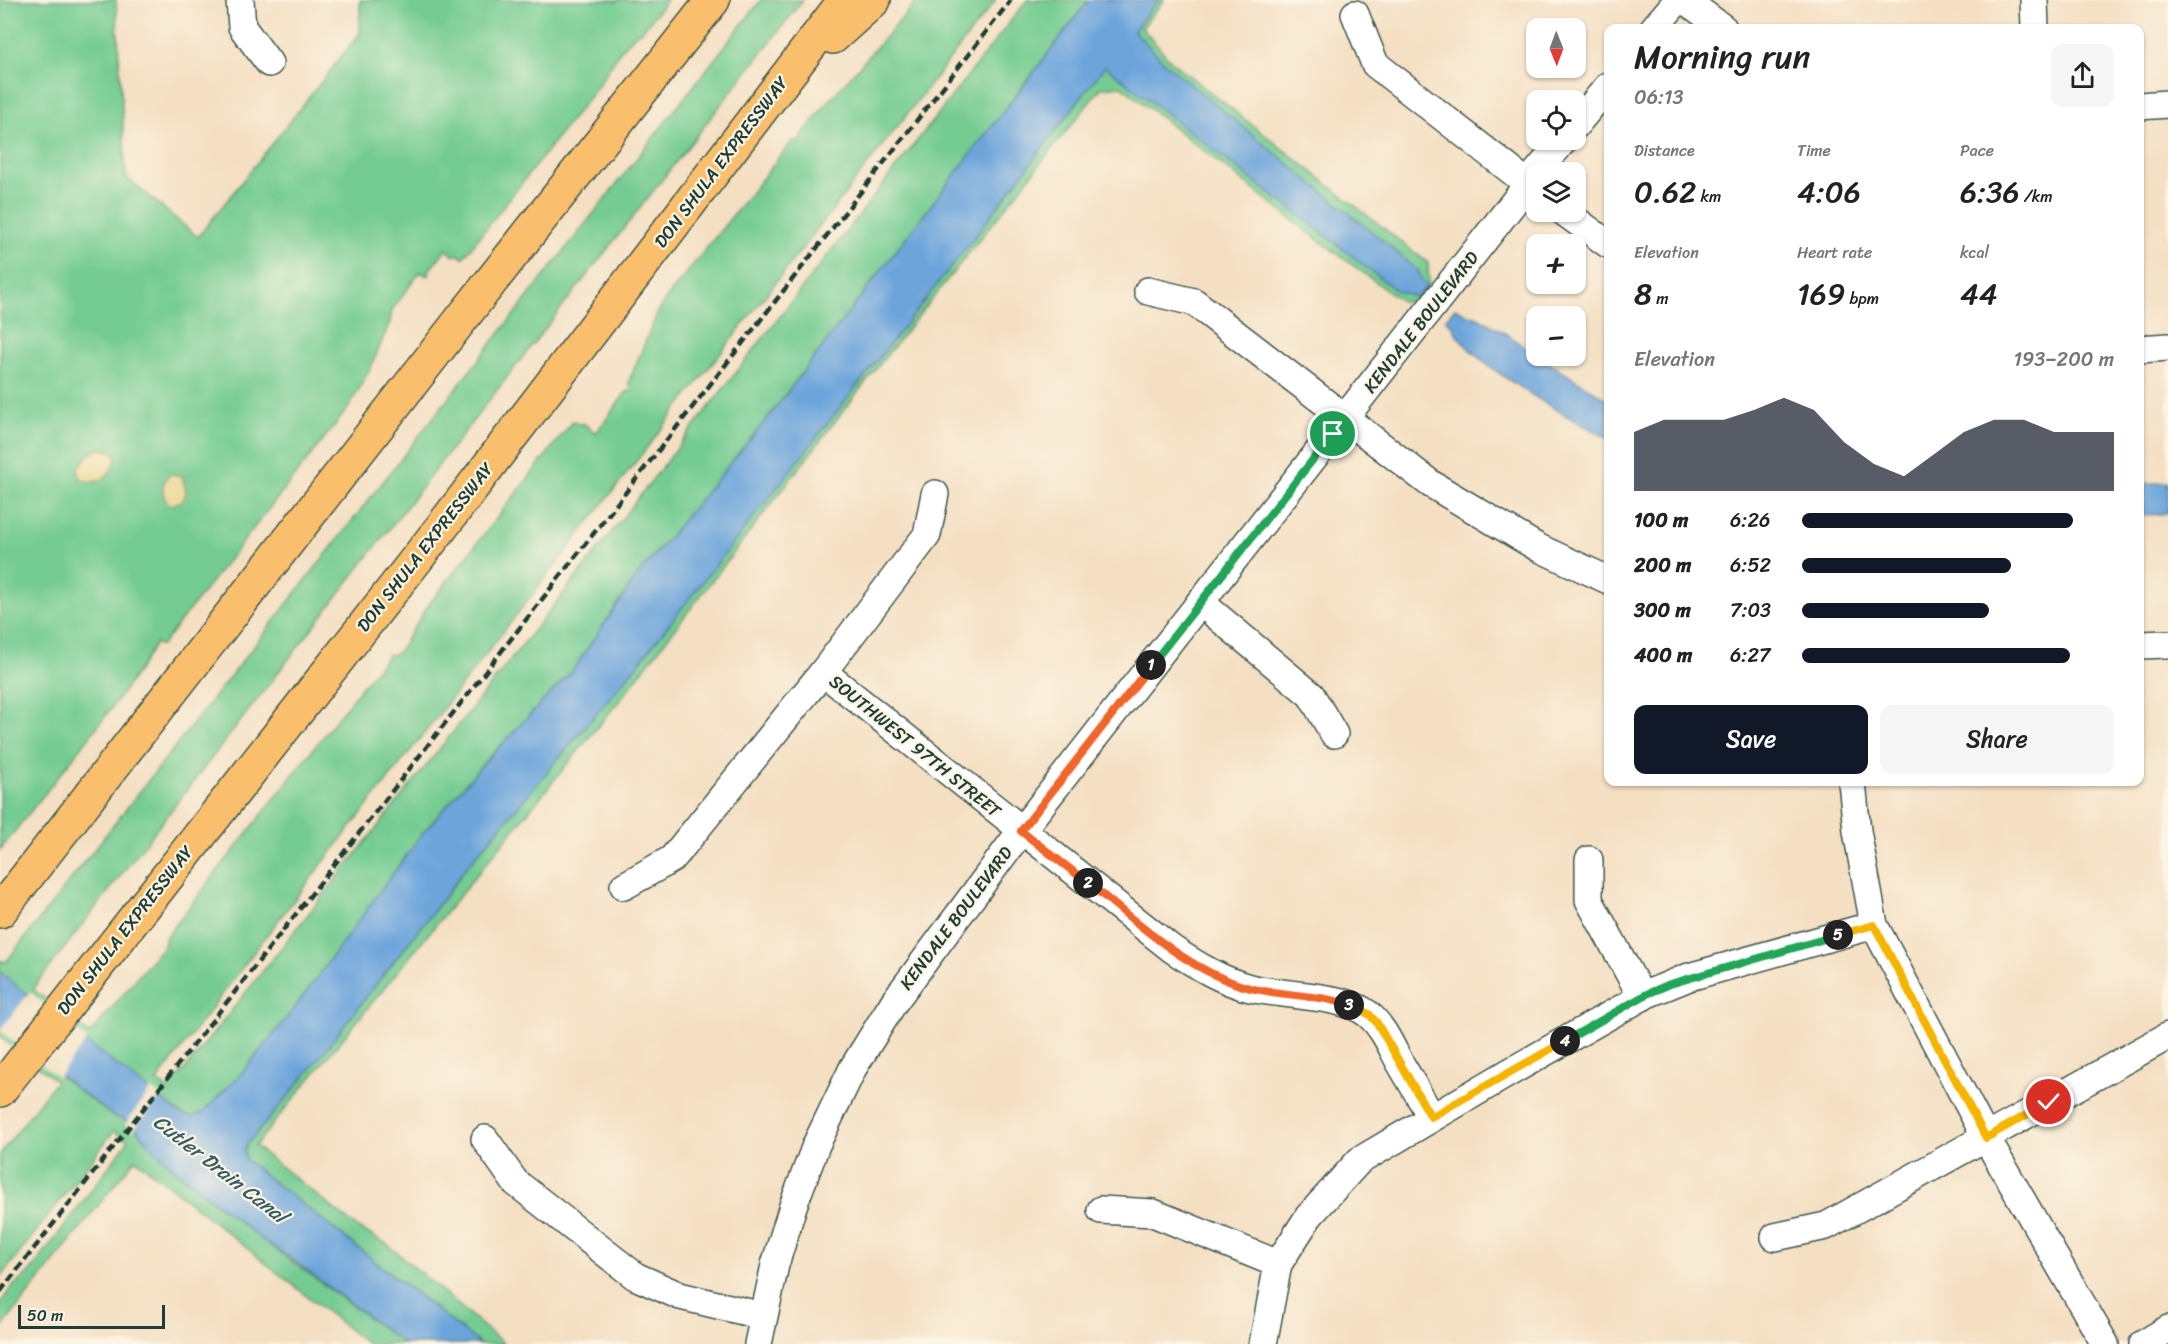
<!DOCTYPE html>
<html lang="en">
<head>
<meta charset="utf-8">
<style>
	:root { --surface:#fff; --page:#f6f6f6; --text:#222; --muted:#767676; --accent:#111827 }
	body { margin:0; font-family:Sriracha,sans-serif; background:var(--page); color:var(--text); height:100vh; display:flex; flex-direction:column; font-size:22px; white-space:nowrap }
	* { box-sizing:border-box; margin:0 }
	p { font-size:20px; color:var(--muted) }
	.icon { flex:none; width:33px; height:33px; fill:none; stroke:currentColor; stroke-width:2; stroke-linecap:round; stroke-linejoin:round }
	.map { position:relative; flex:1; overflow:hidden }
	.side { position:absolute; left:1604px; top:24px; width:540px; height:762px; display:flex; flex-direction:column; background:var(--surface); border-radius:12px; box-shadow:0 2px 4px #0004 }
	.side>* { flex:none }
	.needle { width:39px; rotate:179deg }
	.buttons { position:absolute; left:1526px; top:18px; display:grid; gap:12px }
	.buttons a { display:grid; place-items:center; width:60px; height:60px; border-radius:12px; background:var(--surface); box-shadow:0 2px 4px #0004; font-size:30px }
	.scale { position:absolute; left:18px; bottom:15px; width:147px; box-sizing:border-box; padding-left:6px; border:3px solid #1f3d34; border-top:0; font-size:16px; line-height:21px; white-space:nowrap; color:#1f3d34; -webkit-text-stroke:4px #fcf5e5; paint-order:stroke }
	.pin { position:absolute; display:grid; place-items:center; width:51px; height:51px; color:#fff; margin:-26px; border:3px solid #fff; border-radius:50%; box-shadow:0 2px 6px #0007 }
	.km { position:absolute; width:30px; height:30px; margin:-15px; border-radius:50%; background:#222; color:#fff; font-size:16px; line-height:30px; text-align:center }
	.round { display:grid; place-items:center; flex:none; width:63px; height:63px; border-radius:12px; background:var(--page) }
	.overview { display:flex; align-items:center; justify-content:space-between; height:102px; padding:0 30px }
	h1 { font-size:33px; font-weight:600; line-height:45px }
	.metrics { display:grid; grid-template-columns:repeat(3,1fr); gap:9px; height:102px; padding:6px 30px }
	.metrics div { display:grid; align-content:center }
	.metrics b { font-size:30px; font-weight:600 }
	.metrics small { font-size:16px; font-weight:400 }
	.metrics p { font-size:16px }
	.chart { height:168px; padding:12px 30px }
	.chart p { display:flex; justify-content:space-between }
	.chart svg { width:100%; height:108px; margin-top:6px; fill:var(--accent); opacity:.7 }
	.button { display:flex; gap:12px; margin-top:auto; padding:12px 30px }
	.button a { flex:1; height:69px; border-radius:12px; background:var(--accent); color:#fff; font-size:24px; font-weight:600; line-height:69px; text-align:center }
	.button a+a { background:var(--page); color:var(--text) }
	ul { padding:0 30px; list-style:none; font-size:20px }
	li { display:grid; grid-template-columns:96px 72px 1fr; align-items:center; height:45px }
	li i { height:15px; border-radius:8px; background:var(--accent) }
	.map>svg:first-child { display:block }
	.green { fill:#74cc92; stroke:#4a8463; stroke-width:1.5 }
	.sand { fill:#eeda9e; stroke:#868c69; stroke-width:1.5 }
	.water { fill:#6da5db; stroke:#467188; stroke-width:1.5 }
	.pier { fill:#f4dfc2 }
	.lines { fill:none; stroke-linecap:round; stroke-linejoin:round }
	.minor-casing { stroke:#3f5549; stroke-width:30 }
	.highway-casing { stroke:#3f5549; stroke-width:36 }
	.minor { stroke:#fff; stroke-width:27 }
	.highway { stroke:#f9bf6d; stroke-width:33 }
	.rail { stroke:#1f3d34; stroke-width:4.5; stroke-dasharray:9 4.5; stroke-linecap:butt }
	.split-1-casing { stroke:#fff; stroke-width:12 }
	.split-2-casing { stroke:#fff; stroke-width:12 }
	.split-3-casing { stroke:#fff; stroke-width:12 }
	.split-4-casing { stroke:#fff; stroke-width:12 }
	.split-5-casing { stroke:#fff; stroke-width:12 }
	.split-6-casing { stroke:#fff; stroke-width:12 }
	.split-1 { stroke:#22a559; stroke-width:8 }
	.split-2 { stroke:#f0652b; stroke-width:8 }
	.split-3 { stroke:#f0652b; stroke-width:8 }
	.split-4 { stroke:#f5b400; stroke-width:8 }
	.split-5 { stroke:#22a559; stroke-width:8 }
	.split-6 { stroke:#f5b400; stroke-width:8 }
	.labels { text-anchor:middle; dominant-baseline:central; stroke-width:4.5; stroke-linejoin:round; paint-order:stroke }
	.street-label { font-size:18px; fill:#1f3d34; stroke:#fcf5e5 }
	.water-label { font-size:20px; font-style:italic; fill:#365c66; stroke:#fcf5e5 }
</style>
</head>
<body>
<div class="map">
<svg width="2168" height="1344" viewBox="0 0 2168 1344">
	<rect width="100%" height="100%" fill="#fcf5e5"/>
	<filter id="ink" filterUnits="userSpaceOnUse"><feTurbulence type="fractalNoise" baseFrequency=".0167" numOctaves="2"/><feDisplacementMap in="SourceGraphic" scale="12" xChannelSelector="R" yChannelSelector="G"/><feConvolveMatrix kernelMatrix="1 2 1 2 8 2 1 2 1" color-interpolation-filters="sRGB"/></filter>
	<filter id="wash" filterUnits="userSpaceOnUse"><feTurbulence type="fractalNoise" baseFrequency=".008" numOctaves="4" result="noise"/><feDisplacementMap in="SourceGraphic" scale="24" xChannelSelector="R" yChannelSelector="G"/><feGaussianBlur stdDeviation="1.35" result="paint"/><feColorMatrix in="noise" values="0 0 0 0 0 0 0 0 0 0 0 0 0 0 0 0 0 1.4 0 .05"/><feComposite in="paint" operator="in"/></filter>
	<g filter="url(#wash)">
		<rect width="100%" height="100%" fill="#f4dfc2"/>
		<g class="green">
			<path d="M0 0H116L126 177 198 237 360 33V0H615L616 2 618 0H667L641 32 637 33 620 51 597 87 463 258 457 254 454 256 446 249 428 272 430 274 428 276 420 272 392 310 390 322 372 365 349 407 161 646 156 643C110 716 53 782 0 850Z"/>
			<path d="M761 0H803L487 403 35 986 34 990 90 1034 165 944V938L361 688 389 654 393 655 399 651 427 607 573 421 581 425 583 423 596 433 627 391 631 392 632 388 629 386V381L657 314 665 300 793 140 800 142 801 136 828 102 918 0H996L266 936 157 1081 168 1090 578 575 1027 0H1089L766 420 637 576 573 670 483 764 422 834 294 1009 241 1074 202 1113 191 1117H186L148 1090 87 1043 29 994 18 988 0 972V960L6 962Z"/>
			<path d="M1158 0H1164L1142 28 1172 62 1428 263 1429 286 1415 301 1403 302 1309 233 1121 86 1101 88 868 379 619 701 255 1146 358 1228 387 1244 504 1344H480L246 1160 244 1151 249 1142C300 1085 345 1024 392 964 416 932 442 903 464 870L630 674 977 234 1105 66 1273 196 1277 201H1281L1397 291 1416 297 1427 286 1421 279 1168 66 1134 31Z"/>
			<path d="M0 1026C36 1056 72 1088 111 1114 115 1116 120 1117 124 1119 141 1129 159 1156 175 1170 248 1232 328 1287 404 1344H367L135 1159 0 1330V1304L12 1287 30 1272 128 1141 114 1131 0 1278V1154L56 1081 0 1037Z"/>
		</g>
		<g class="sand">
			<path d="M99 449C106 449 115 451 116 459 111 475 97 489 80 478L78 469 89 454Z"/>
			<path d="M171 474 182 476 186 492 183 500 172 505 168 503C161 495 161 480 171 474Z"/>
		</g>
		<g class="water">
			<path d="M1089 0H1158L1134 31 1168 66 1392 248 1419 272 1421 279 1427 286 1416 297 1397 291 1281 201H1277L1273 196 1105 66 977 234 630 674 464 870C442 903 416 932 392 964 345 1024 300 1085 249 1142L244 1150 246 1160 480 1344H404L289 1257 261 1239 175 1170 151 1147 137 1130 123 1119 113 1116 76 1088 0 1026V972L87 1043 181 1114 191 1117 202 1113 241 1074 294 1009 422 834 483 764 573 670 637 576 766 420Z"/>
			<path d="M1455 308 1468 315 1476 316 1508 335 1534 354 1608 400V438C1576 423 1461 358 1453 326L1447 322 1446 319Z"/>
			<path d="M2168 482V513L2139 516V484Z"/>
		</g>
		<g class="pier">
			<path d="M30 992 87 1040 58 1077 0 1030Z"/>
			<path d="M151 1089 161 1096 133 1131 125 1124Z"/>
		</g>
	</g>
	<g filter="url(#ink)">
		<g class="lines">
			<g class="minor-casing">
				<g id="minor">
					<path d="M240 0 242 27 269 63"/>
					<path d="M1685 0 1723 28"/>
					<path d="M2034 0 2035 28"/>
					<path d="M1355 14 1375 64 1536 190"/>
					<path d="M1654 28 1678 0"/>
					<path d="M2139 106 2168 104"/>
					<path d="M1575 126 1608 86"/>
					<path d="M1537 172 1564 140"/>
					<path d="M1564 212 1608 244"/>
					<path d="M1148 291 1194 302 1431 484 1537 547 1608 580"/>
					<path d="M2139 349 2168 347"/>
					<path d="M1200 602 1311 695 1334 734"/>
					<path d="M2139 645 2168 644"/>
					<path d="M823 672 1172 949C1196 965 1222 981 1250 988 1283 996 1345 994 1369 1015 1383 1027 1391 1046 1399 1061 1410 1080 1421 1098 1431 1117"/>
					<path d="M1852 782 1857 831 1874 925 1986 1138 2105 1344"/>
					<path d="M1589 860V900L1642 997"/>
					<path d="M624 886 672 859 823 672 927 535 935 494"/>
					<path d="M485 1139 515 1182 635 1276 680 1296 763 1316"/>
					<path d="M1101 1210 1153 1213 1278 1264"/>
					<path d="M1775 1237 1826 1226 2168 1036"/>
					<path d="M758 1344 775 1265 793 1206 816 1145 853 1068 894 1002 1021 831 1536 174"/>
					<path d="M1263 1344 1278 1264 1309 1216 1359 1161 1510 1072 1647 994 1689 977 1874 925"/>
					<path d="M2143 1344 2168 1329"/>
				</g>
			</g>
			<g class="highway-casing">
				<g id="highway">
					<path d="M833 37 874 0"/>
					<path d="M0 911 463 317 713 0"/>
					<path d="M0 1090 441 528 845 0"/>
				</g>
			</g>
			<use href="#minor" class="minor"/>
			<use href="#highway" class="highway"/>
			<path class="rail" d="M0 1292 1011 0"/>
		</g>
	</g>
	<g class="lines" filter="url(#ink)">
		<g class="split-1-casing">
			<path id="split-1" d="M1151 665 1333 434"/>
		</g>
		<g class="split-2-casing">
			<path id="split-2" d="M1088 883 1021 831 1151 665"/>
		</g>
		<g class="split-3-casing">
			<path id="split-3" d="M1088 883C1137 922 1188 972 1250 988 1282 996 1318 994 1349 1005"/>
		</g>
		<g class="split-4-casing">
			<path id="split-4" d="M1349 1005 1369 1014 1377 1023 1431 1117 1565 1041"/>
		</g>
		<g class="split-5-casing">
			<path id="split-5" d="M1565 1041 1647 994 1670 984 1838 935"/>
		</g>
		<g class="split-6-casing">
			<path id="split-6" d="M1838 935 1874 925 1986 1138 2049 1102"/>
		</g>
		<use href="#split-1" class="split-1"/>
		<use href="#split-2" class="split-2"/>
		<use href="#split-3" class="split-3"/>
		<use href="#split-4" class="split-4"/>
		<use href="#split-5" class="split-5"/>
		<use href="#split-6" class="split-6"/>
	</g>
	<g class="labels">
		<g class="street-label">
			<text transform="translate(721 162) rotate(-53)">DON SHULA EXPRESSWAY</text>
			<text transform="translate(1421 322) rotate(-52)">KENDALE BOULEVARD</text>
			<text transform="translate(425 547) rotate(-52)">DON SHULA EXPRESSWAY</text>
			<text transform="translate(915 746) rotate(39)">SOUTHWEST 97TH STREET</text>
			<text transform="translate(956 918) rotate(-53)">KENDALE BOULEVARD</text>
			<text transform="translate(125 930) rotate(-52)">DON SHULA EXPRESSWAY</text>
		</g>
		<g class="water-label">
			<text transform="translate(220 1169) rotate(38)">Cutler Drain Canal</text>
		</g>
	</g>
</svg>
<div class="buttons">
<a><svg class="needle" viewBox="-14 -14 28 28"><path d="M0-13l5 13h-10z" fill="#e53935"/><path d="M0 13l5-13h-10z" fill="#767676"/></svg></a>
<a><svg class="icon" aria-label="locate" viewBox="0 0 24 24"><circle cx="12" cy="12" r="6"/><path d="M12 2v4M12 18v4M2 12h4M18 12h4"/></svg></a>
<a><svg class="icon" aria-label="layers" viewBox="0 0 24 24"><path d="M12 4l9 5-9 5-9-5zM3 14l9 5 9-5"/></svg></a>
<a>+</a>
<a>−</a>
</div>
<div class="scale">50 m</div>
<div class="pin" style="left:1333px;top:434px;background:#1e9e55"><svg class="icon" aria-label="arrive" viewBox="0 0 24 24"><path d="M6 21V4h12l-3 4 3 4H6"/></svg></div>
<div class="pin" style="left:2049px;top:1102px;background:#d93025"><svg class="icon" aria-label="check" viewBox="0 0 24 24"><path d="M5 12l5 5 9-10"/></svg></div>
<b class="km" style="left:1151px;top:665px">1</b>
<b class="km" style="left:1088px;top:883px">2</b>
<b class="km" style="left:1349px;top:1005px">3</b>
<b class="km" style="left:1565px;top:1041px">4</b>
<b class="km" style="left:1838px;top:935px">5</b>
<section class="side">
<div class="overview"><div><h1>Morning run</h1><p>06:13</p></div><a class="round"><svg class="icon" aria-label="share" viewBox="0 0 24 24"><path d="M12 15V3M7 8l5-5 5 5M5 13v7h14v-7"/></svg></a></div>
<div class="metrics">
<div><p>Distance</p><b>0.62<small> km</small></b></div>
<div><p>Time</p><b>4:06</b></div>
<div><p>Pace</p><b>6:36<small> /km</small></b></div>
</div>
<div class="metrics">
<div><p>Elevation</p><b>8<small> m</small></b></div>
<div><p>Heart rate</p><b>169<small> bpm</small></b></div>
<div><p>kcal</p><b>44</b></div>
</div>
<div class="chart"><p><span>Elevation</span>193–200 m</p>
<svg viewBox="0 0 160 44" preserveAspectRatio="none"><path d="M0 44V20L10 15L20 15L30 15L40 11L50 6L60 11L70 24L80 33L90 38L100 29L110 20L120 15L130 15L140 20L150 20L160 20V44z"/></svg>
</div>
<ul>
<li><b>100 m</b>6:26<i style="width:87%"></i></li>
<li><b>200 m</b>6:52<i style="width:67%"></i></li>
<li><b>300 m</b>7:03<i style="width:60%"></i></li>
<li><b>400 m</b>6:27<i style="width:86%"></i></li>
</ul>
<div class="button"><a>Save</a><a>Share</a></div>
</section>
</div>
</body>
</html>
